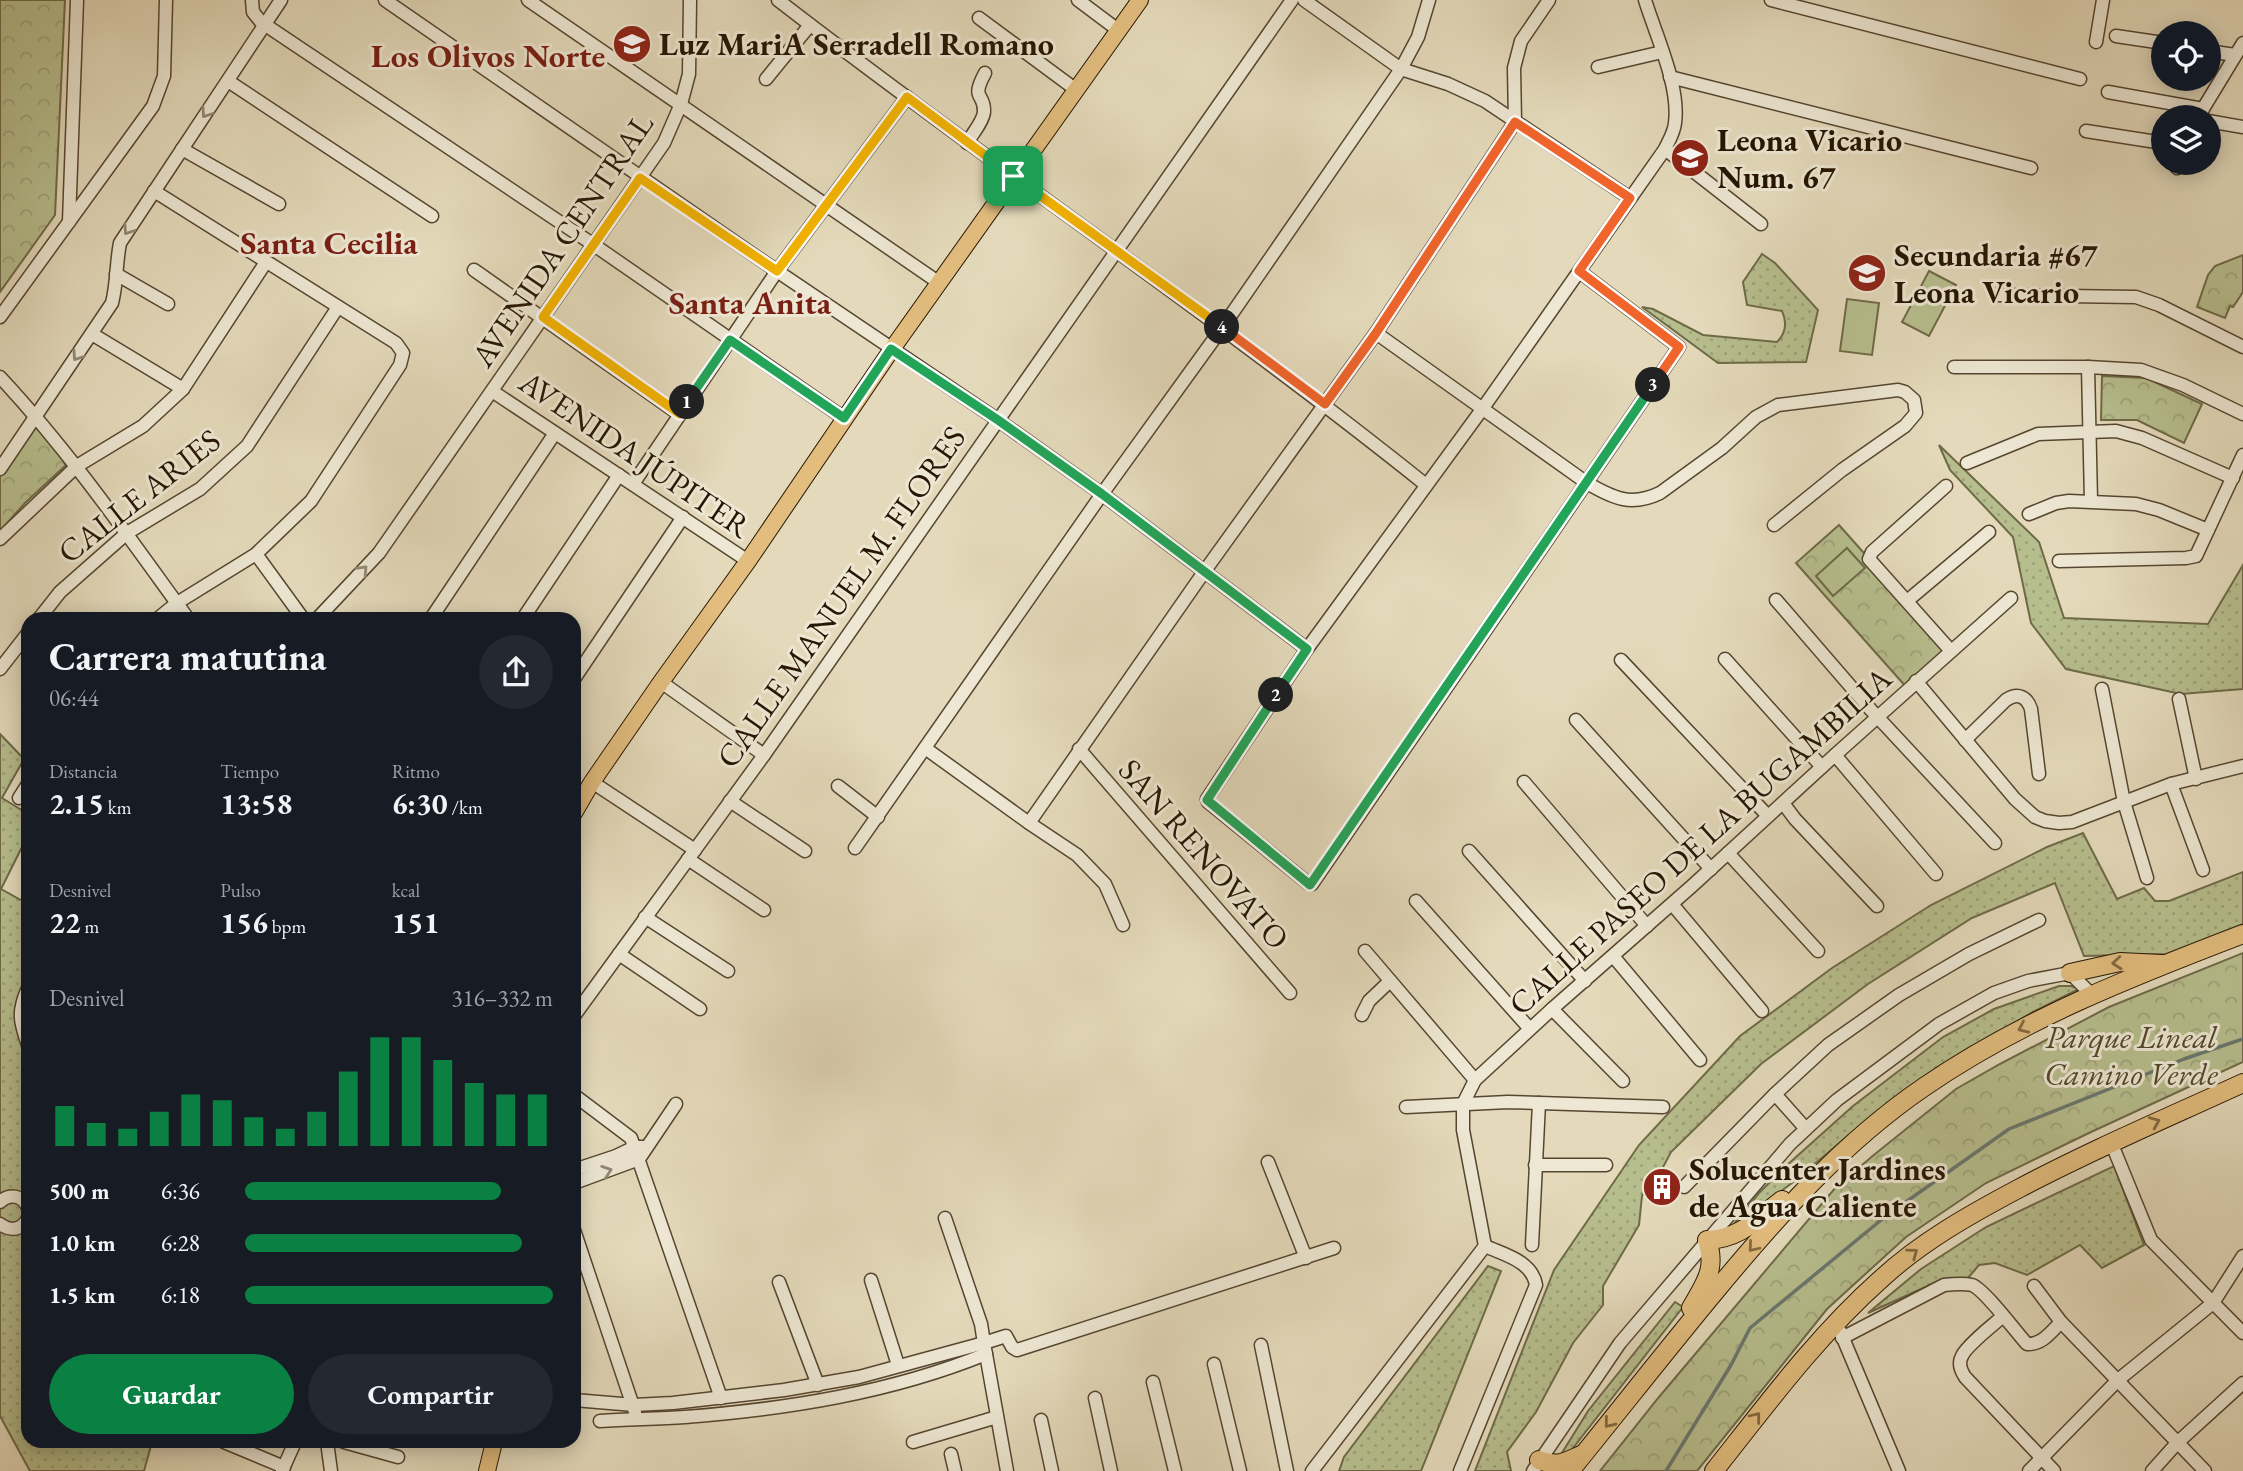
<!DOCTYPE html>
<html lang="es">
<head>
<meta charset="utf-8">
<style>
	:root { --surface:#171b24; --page:#242831; --text:#f1f3f6; --muted:#9ea1a6; --accent:#0b8043 }
	body { margin:0; font-family:"EB Garamond",serif; background:var(--page); color:var(--text); height:100vh; display:flex; flex-direction:column; font-size:26px; white-space:nowrap }
	* { box-sizing:border-box; margin:0 }
	p { font-size:23px; color:var(--muted) }
	.icon { flex:none; width:38px; height:38px; fill:none; stroke:currentColor; stroke-width:2; stroke-linecap:round; stroke-linejoin:round }
	.map { position:relative; flex:1; overflow:hidden }
	.sheet { position:absolute; left:21px; top:612px; width:560px; height:836px; display:flex; flex-direction:column; background:var(--surface); border-radius:21px; box-shadow:0 4px 18px #0003 }
	.sheet>* { flex:none }
	.tools { position:absolute; left:2151px; top:21px; display:grid; gap:14px }
	.tools a { display:grid; place-items:center; width:70px; height:70px; border-radius:50%; background:var(--surface); box-shadow:0 4px 18px #0003; font-size:35px }
	.pin { position:absolute; display:grid; place-items:center; width:60px; height:60px; color:#fff; margin:-30px; border-radius:14px; box-shadow:0 4px 10px #0006 }
	.km { position:absolute; width:35px; height:35px; margin:-18px; border-radius:50%; background:#222; color:#fff; font-size:19px; line-height:35px; text-align:center }
	.round { display:grid; place-items:center; flex:none; width:74px; height:74px; border-radius:37px; background:var(--page) }
	.head { display:flex; align-items:center; justify-content:space-between; height:119px; padding:0 28px }
	h1 { font-size:38px; font-weight:700; line-height:52px }
	.figures { display:grid; grid-template-columns:repeat(3,1fr); gap:10px; height:119px; padding:7px 28px }
	.figures div { display:grid; align-content:center }
	.figures b { font-size:30px; font-weight:700 }
	.figures small { font-size:19px; font-weight:400 }
	.figures p { font-size:19px }
	.chart { height:196px; padding:14px 28px }
	.chart p { display:flex; justify-content:space-between }
	.chart svg { width:100%; height:126px; margin-top:7px; stroke:var(--accent); stroke-width:6 }
	.action { display:flex; gap:14px; margin-top:auto; padding:14px 28px }
	.action a { flex:1; height:80px; border-radius:42px; background:var(--accent); color:#fff; font-size:28px; font-weight:700; line-height:80px; text-align:center }
	.action a+a { background:var(--page); color:var(--text) }
	ul { padding:0 28px; list-style:none; font-size:23px }
	li { display:grid; grid-template-columns:112px 84px 1fr; align-items:center; height:52px }
	li i { height:18px; border-radius:9px; background:var(--accent) }
	.map>svg:first-child { display:block }
	.grass { fill:url(#grass-dots); stroke:#6e6a48; stroke-width:2 }
	.forest { fill:url(#forest-crowns); stroke:#6e6a48; stroke-width:2 }
	.garden { fill:#b7be8e; stroke:#6e6a48; stroke-width:2 }
	.lines { fill:none; stroke-linecap:round; stroke-linejoin:round }
	.stream { stroke:#6a776f; stroke-width:3.5 }
	.minor-casing { stroke:#564630; stroke-width:15 }
	.major-casing { stroke:#261502; stroke-width:18 }
	.highway-casing { stroke:#261502; stroke-width:20 }
	.minor { stroke:#ede7d3; stroke-width:12 }
	.major { stroke:#e2bd7e; stroke-width:16 }
	.highway { stroke:#e2bd7e; stroke-width:18 }
	.oneway { stroke:#938875 }
	.oneway2 { stroke:#846940 }
	.split-1-casing { stroke:#fff; stroke-width:14 }
	.split-2-casing { stroke:#fff; stroke-width:14 }
	.split-3-casing { stroke:#fff; stroke-width:14 }
	.split-4-casing { stroke:#fff; stroke-width:14 }
	.split-5-casing { stroke:#fff; stroke-width:14 }
	.split-1 { stroke:#f5b400; stroke-width:9 }
	.split-2 { stroke:#22a559; stroke-width:9 }
	.split-3 { stroke:#22a559; stroke-width:9 }
	.split-4 { stroke:#f0652b; stroke-width:9 }
	.split-5 { stroke:#f5b400; stroke-width:9 }
	.labels { text-anchor:middle; dominant-baseline:central; stroke-width:6; stroke-linejoin:round; paint-order:stroke }
	.poi-label { font-size:32px; font-weight:bold; fill:#261502; stroke:#ede7d3; text-anchor:start }
	.street-label { font-size:32px; fill:#261502; stroke:#ede7d3 }
	.park-label { font-size:32px; font-style:italic; fill:#52482c; stroke:#ede7d3 }
	.neighbourhood-label { font-size:33px; font-weight:bold; fill:#7a1f14; stroke:#ede7d3 }
</style>
</head>
<body>
<div class="map">
<svg width="2243" height="1471" viewBox="0 0 2243 1471">
	<defs>
		<pattern id="grass-dots" width="8" height="8" patternUnits="userSpaceOnUse" patternTransform="scale(1.75)"><rect width="8" height="8" fill="#b7be8e"/><path d="M2 2h.1M6 6h.1" fill="none" stroke="#9da279" stroke-width="1.8" stroke-linecap="round"/></pattern>
		<pattern id="forest-crowns" width="20" height="18" patternUnits="userSpaceOnUse" patternTransform="scale(1.75)"><rect width="20" height="18" fill="#b7be8e"/><path d="M2 6a3 3 0 1 1 6 0M12 15a3 3 0 1 1 6 0" fill="none" stroke="#9da279"/></pattern>
	</defs>
	<rect width="100%" height="100%" fill="#e4dabb"/>
	<filter id="stains"><feTurbulence type="fractalNoise" baseFrequency=".00286" numOctaves="4"/><feColorMatrix values="0 0 0 0 .2 0 0 0 0 .09 0 0 0 0 .02 0 0 0 .5 -.17"/></filter>
	<radialGradient id="worn" r=".72"><stop offset=".6" stop-color="#630" stop-opacity="0"/><stop offset="1" stop-color="#630" stop-opacity=".3"/></radialGradient>
	<g class="grass">
		<path d="M1762 254 1775 263 1818 310 1806 362 1718 363 1642 307 1653 309 1703 335 1777 342C1786 333 1787 322 1782 311L1747 305 1743 282Z"/>
		<path d="M1939 445 2039 542 2064 618 2208 624 2243 565V689L2181 694 2066 669 2031 623 2013 537 1950 470Z"/>
		<path d="M0 734 24 759 2 798 28 814V835L1 889 28 904V1442H152L144 1471H30L0 1416Z"/>
		<path d="M2083 833 2117 899 2144 888 2155 901H2169L2243 872V924L2166 954 2084 956 2055 883 1972 918 1868 984 1761 1064 1671 1152 1661 1171 1642 1196 1639 1225 1603 1286V1305L1573 1343 1536 1412 1507 1452 1511 1471H1475L1554 1270 1639 1145 1740 1036 1832 968 1931 905 2047 847Z"/>
		<path d="M2059 986H2071L2079 989 2033 1012 1935 1070 1850 1134 1792 1183 1729 1230 1759 1193 1786 1166 1853 1106 1943 1037 1994 1009Z"/>
		<path d="M2114 1166 2144 1245 2102 1268 2080 1245 2027 1275 1995 1263 1979 1265 1968 1278 1943 1279 1868 1313 1921 1269 1986 1227Z"/>
		<path d="M1488 1266 1501 1271 1421 1471H1339L1344 1457Z"/>
		<path d="M1675 1302 1683 1307 1566 1457 1560 1456 1588 1411Z"/>
	</g>
	<g class="forest">
		<path d="M0 0H65L55 215 0 292Z"/>
		<path d="M2243 255V292L2233 307 2230 306 2225 318 2197 307 2208 275 2215 266Z"/>
		<path d="M2102 376 2146 378 2202 404 2184 443 2137 420H2101Z"/>
		<path d="M36 421 66 465 25 503 0 531V475Z"/>
		<path d="M1839 525 1951 651 1908 689 1796 563Z"/>
		<path d="M2243 953V1062L2091 1132 1986 1183 1906 1237 1827 1309 1697 1471H1600L1659 1397 1836 1187 1875 1154 1956 1089 2000 1064 2109 1007Z"/>
	</g>
	<g class="garden">
		<path d="M1929 271 1956 285 1929 336 1902 322Z"/>
		<path d="M1847 299 1879 303 1872 355 1840 351Z"/>
		<path d="M1847 548 1865 568 1833 596 1816 576Z"/>
	</g>
	<g class="lines">
		<path class="stream" d="M1666 1471 1731 1365 1750 1328 1886 1216 2009 1129 2184 1059 2243 1039"/>
		<g class="minor-casing">
			<g id="minor">
				<path d="M252 0 253 12 261 22 594 245 844 418"/>
				<path d="M385 0 777 271 998 420 1102 494 1307 649"/>
				<path d="M528 0 938 282"/>
				<path d="M778 0C991 165 1215 316 1426 485"/>
				<path d="M1078 0 1118 30"/>
				<path d="M1304 0 1401 69 1448 84 1485 101 1630 198"/>
				<path d="M1771 0 2080 79"/>
				<path d="M979 18 1075 89"/>
				<path d="M2116 36 2163 43"/>
				<path d="M2096 42 2103 0"/>
				<path d="M2208 51 2235 55"/>
				<path d="M1598 67 1662 52"/>
				<path d="M1670 77 2031 168"/>
				<path d="M766 79 810 25"/>
				<path d="M228 81 432 216"/>
				<path d="M2108 92 2203 109"/>
				<path d="M2198 117 2243 43"/>
				<path d="M2208 121 2243 127"/>
				<path d="M2086 131 2163 143"/>
				<path d="M967 143C972 134 983 122 984 112 985 92 970 101 985 73"/>
				<path d="M182 149 279 204"/>
				<path d="M1665 149 1761 224"/>
				<path d="M2177 168 2179 163"/>
				<path d="M154 191 396 343 403 353 400 365 311 501 256 554 177 603 156 620"/>
				<path d="M69 222 77 0"/>
				<path d="M474 270 679 414"/>
				<path d="M1579 271 1679 347 1312 884H1309L1208 802 1207 799 1307 649 1483 408 1665 149C1669 140 1674 133 1675 123 1680 86 1656 36 1645 0"/>
				<path d="M116 274 168 304"/>
				<path d="M1995 295 2136 297 2159 305 2243 347"/>
				<path d="M0 317 153 106 164 76 166 0"/>
				<path d="M1376 333 1587 483C1613 498 1631 507 1660 493L1722 448 1756 417 1778 405 1898 390 1905 392 1914 400 1916 413 1905 426 1842 470 1774 525"/>
				<path d="M92 334 183 389"/>
				<path d="M1954 367H2088L2141 370 2183 385 2243 414"/>
				<path d="M2088 367 2091 501"/>
				<path d="M0 377C70 452 128 536 189 620"/>
				<path d="M492 391 748 561"/>
				<path d="M1967 463 2038 434 2116 431 2142 438 2233 478"/>
				<path d="M0 469 112 303C117 284 116 263 120 243L281 0"/>
				<path d="M633 484 777 271 907 97"/>
				<path d="M1946 486 1872 552 1869 559 1951 651"/>
				<path d="M2029 514 2056 503 2069 501 2136 504 2159 510 2208 530"/>
				<path d="M0 539 77 466 143 426 183 389 266 262"/>
				<path d="M256 554 304 620"/>
				<path d="M2059 561 2186 558 2196 556 2243 455"/>
				<path d="M1776 600 1871 710 1995 843"/>
				<path d="M1907 601 1989 532"/>
				<path d="M38 620 60 592 127 533 200 489 247 446 338 307"/>
				<path d="M316 620 379 553 664 143 681 104 689 74 690 0"/>
				<path d="M430 620 555 433"/>
				<path d="M522 620 619 475"/>
				<path d="M1725 659 1822 767"/>
				<path d="M1621 660 1768 816"/>
				<path d="M0 669 28 633"/>
				<path d="M574 679 683 517"/>
				<path d="M1916 681 2015 799 2035 817 2045 821 2059 823 2072 822 2171 784 2243 766"/>
				<path d="M661 682 764 755"/>
				<path d="M2102 689 2124 802 2147 878"/>
				<path d="M2179 699 2196 779"/>
				<path d="M1576 720 1711 869"/>
				<path d="M1965 740 2006 700C2018 692 2027 697 2031 709L2039 774"/>
				<path d="M925 748 1029 823 1204 572 1376 333 1515 122 1514 68 1521 41 1549 0"/>
				<path d="M1079 749 1290 993"/>
				<path d="M1835 755 1936 874"/>
				<path d="M592 782 695 850"/>
				<path d="M1524 782 1647 926"/>
				<path d="M2171 784 2203 870"/>
				<path d="M838 786 878 817"/>
				<path d="M19 798 28 784"/>
				<path d="M730 801 805 851"/>
				<path d="M1783 803 1795 819 1877 906"/>
				<path d="M1029 823 1077 855 1105 884 1123 925"/>
				<path d="M855 848 1102 494 1222 328 1401 69 1418 37 1429 0"/>
				<path d="M1469 851 1585 981"/>
				<path d="M1728 853 1818 951"/>
				<path d="M688 859 764 910"/>
				<path d="M1416 901 1530 1029"/>
				<path d="M1672 904 1762 1011"/>
				<path d="M645 917 728 971"/>
				<path d="M1365 951 1475 1080"/>
				<path d="M619 954 700 1009"/>
				<path d="M1613 956 1700 1060"/>
				<path d="M28 988C17 1012 20 1022 28 1045"/>
				<path d="M1552 1009 1623 1081"/>
				<path d="M1362 1015 1369 1001 1390 981"/>
				<path d="M574 1016 764 755 1292 0"/>
				<path d="M1775 1094 1806 1129"/>
				<path d="M574 1095 631 1138 721 1398"/>
				<path d="M1406 1107 1508 1102 1663 1107"/>
				<path d="M2111 1142 2151 1240 2243 1333"/>
				<path d="M1268 1162 1306 1258"/>
				<path d="M1535 1165H1606"/>
				<path d="M574 1170 616 1156 635 1147H643"/>
				<path d="M574 1183 639 1159 676 1104"/>
				<path d="M1684 1187 1775 1094 1828 1045 1899 995 1969 954 2039 920"/>
				<path d="M0 1202C9 1193 23 1195 28 1208"/>
				<path d="M945 1218 981 1324 984 1343 1006 1336 1012 1347 1017 1350 1334 1248"/>
				<path d="M0 1224C11 1232 22 1230 28 1218"/>
				<path d="M574 1230 635 1412"/>
				<path d="M1532 1245 1539 1103"/>
				<path d="M1485 1246 1463 1130V1104L1475 1080 1552 1009 1692 886 1835 755 2011 598"/>
				<path d="M871 1280 898 1365"/>
				<path d="M779 1282 818 1385"/>
				<path d="M2034 1286 2061 1322 2205 1471"/>
				<path d="M2002 1317C1993 1325 1966 1346 1962 1356 1958 1363 1961 1371 1965 1377L2054 1471"/>
				<path d="M1840 1331 1899 1471"/>
				<path d="M1842 1338 1944 1285C1953 1284 1963 1283 1972 1285 1984 1289 2016 1332 2027 1344 2042 1345 2051 1332 2061 1322"/>
				<path d="M1261 1345 1287 1471"/>
				<path d="M1214 1364 1240 1471"/>
				<path d="M1153 1382 1175 1471"/>
				<path d="M1095 1398 1111 1471"/>
				<path d="M574 1400 634 1405 673 1403 784 1390 859 1377 984 1343 1007 1471"/>
				<path d="M1041 1420 1052 1471"/>
				<path d="M600 1421C628 1419 656 1419 685 1417 787 1409 890 1393 986 1354"/>
				<path d="M224 1442 284 1467"/>
				<path d="M327 1442 331 1471"/>
				<path d="M344 1442 398 1457"/>
				<path d="M913 1442 997 1417"/>
				<path d="M951 1454 955 1471"/>
				<path d="M282 1471 295 1442"/>
				<path d="M1312 1471 1485 1246C1505 1255 1532 1261 1536 1285L1460 1471"/>
				<path d="M1533 1471 1620 1343 1790 1144 1837 1100 1939 1024 1994 993 2028 981 2070 973 2093 996"/>
				<path d="M2029 1471 2118 1380 2213 1303 2243 1256"/>
				<path d="M2152 1471 2177 1443 2243 1383"/>
			</g>
		</g>
		<g class="major-casing">
			<g id="major">
				<path d="M574 813 592 782 661 682 748 561 892 349 1140 0"/>
				<path d="M487 1471 494 1442"/>
			</g>
		</g>
		<g class="highway-casing">
			<g id="highway">
				<path d="M2070 973 2120 962 2162 964"/>
				<path d="M1691 1308C1705 1283 1717 1269 1707 1240 1740 1239 1757 1219 1782 1200"/>
				<path d="M1539 1460C1558 1467 1563 1463 1581 1455"/>
				<path d="M1570 1471C1618 1412 1665 1352 1713 1294 1776 1218 1842 1143 1924 1087 2021 1020 2133 976 2243 934"/>
				<path d="M1714 1471C1767 1404 1817 1336 1881 1279 1921 1242 1969 1215 2018 1189 2091 1150 2167 1118 2243 1083"/>
			</g>
		</g>
		<use href="#minor" class="minor"/>
		<use href="#major" class="major"/>
		<use href="#highway" class="highway"/>
	</g>
	<defs><path id="oneway-chevron" d="M-2-3.5L2.5 0L-2 3.5" fill="none" stroke-width="1.6" stroke-linecap="round" stroke-linejoin="round" transform="scale(1.75)"/></defs>
	<g class="oneway">
		<use href="#oneway-chevron" transform="translate(206 113) rotate(124)"/>
		<use href="#oneway-chevron" transform="translate(128 230) rotate(124)"/>
		<use href="#oneway-chevron" transform="translate(77 356) rotate(124)"/>
		<use href="#oneway-chevron" transform="translate(363 570) rotate(-47)"/>
		<use href="#oneway-chevron" transform="translate(607 1171) rotate(-19)"/>
	</g>
	<g class="oneway2">
		<use href="#oneway-chevron" transform="translate(2117 963) rotate(175)"/>
		<use href="#oneway-chevron" transform="translate(2023 1028) rotate(155)"/>
		<use href="#oneway-chevron" transform="translate(2155 1122) rotate(-23)"/>
		<use href="#oneway-chevron" transform="translate(1753 1247) rotate(130)"/>
		<use href="#oneway-chevron" transform="translate(1913 1253) rotate(-36)"/>
		<use href="#oneway-chevron" transform="translate(1756 1417) rotate(-52)"/>
		<use href="#oneway-chevron" transform="translate(1609 1423) rotate(129)"/>
	</g>
	<g class="lines">
		<g class="split-1-casing">
			<path id="split-1" d="M687 402 680 414 543 317 640 178 777 271 907 97 1013 176"/>
		</g>
		<g class="split-2-casing">
			<path id="split-2" d="M687 402 730 340 844 418 891 349 998 420 1102 494 1307 649 1276 695"/>
		</g>
		<g class="split-3-casing">
			<path id="split-3" d="M1276 695 1207 800 1310 885 1653 385"/>
		</g>
		<g class="split-4-casing">
			<path id="split-4" d="M1222 327 1325 404 1376 333 1515 122 1630 198 1579 271 1679 347 1653 385"/>
		</g>
		<g class="split-5-casing">
			<path id="split-5" d="M1013 176 1222 327"/>
		</g>
		<use href="#split-1" class="split-1"/>
		<use href="#split-2" class="split-2"/>
		<use href="#split-3" class="split-3"/>
		<use href="#split-4" class="split-4"/>
		<use href="#split-5" class="split-5"/>
	</g>
	<defs>
		<g id="school-disc" transform="scale(2.0125)"><circle r="9.5" fill="#8f2418" stroke="#ede7d3"/><path d="M0-5L7-2L0 1L-7-2ZM-4 1L0 2.5L4 1V4Q0 6-4 4Z" fill="#fff"/></g>
		<g id="building-disc" transform="scale(2.0125)"><circle r="9.5" fill="#8f2418" stroke="#ede7d3"/><path d="M-4-6H4V6H1V3H-1V6H-4ZM-2.5-4.3h1.7v1.8h-1.7ZM.8-4.3h1.7v1.8H.8ZM-2.5-1h1.7V.8h-1.7ZM.8-1h1.7V.8H.8Z" fill="#fff"/></g>
	</defs>
	<g fill-rule="evenodd">
		<use href="#school-disc" x="632" y="44"/>
		<use href="#school-disc" x="1690" y="158"/>
		<use href="#school-disc" x="1867" y="273"/>
		<use href="#building-disc" x="1662" y="1187"/>
	</g>
	<g class="labels">
		<g class="poi-label">
			<text x="659" y="44">Luz MariA Serradell Romano</text>
			<text x="1717" y="140">Leona Vicario<tspan x="1717" dy="37">Num. 67</tspan></text>
			<text x="1894" y="255">Secundaria #67<tspan x="1894" dy="37">Leona Vicario</tspan></text>
			<text x="1689" y="1169">Solucenter Jardines<tspan x="1689" dy="37">de Agua Caliente</tspan></text>
		</g>
		<g class="street-label">
			<text transform="translate(562 240) rotate(-56)">AVENIDA CENTRAL</text>
			<text transform="translate(635 454) rotate(34)">AVENIDA JÚPITER</text>
			<text transform="translate(139 496) rotate(-38)">CALLE ARIES</text>
			<text transform="translate(841 597) rotate(-55)">CALLE MANUEL M. FLORES</text>
			<text transform="translate(1700 841) rotate(-42)">CALLE PASEO DE LA BUGAMBILIA</text>
			<text transform="translate(1204 854) rotate(49)">SAN RENOVATO</text>
		</g>
		<g class="park-label">
			<text x="2131" y="1037">Parque Lineal<tspan x="2131" dy="37">Camino Verde</tspan></text>
		</g>
		<g class="neighbourhood-label">
			<text x="488" y="55">Los Olivos Norte</text>
			<text x="329" y="242">Santa Cecilia</text>
			<text x="750" y="302">Santa Anita</text>
		</g>
	</g>
	<rect width="100%" height="100%" filter="url(#stains)"/>
	<rect width="100%" height="100%" fill="url(#worn)"/>
</svg>
<div class="tools">
<a><svg class="icon" aria-label="locate" viewBox="0 0 24 24"><circle cx="12" cy="12" r="6"/><path d="M12 2v4M12 18v4M2 12h4M18 12h4"/></svg></a>
<a><svg class="icon" aria-label="layers" viewBox="0 0 24 24"><path d="M12 4l9 5-9 5-9-5zM3 14l9 5 9-5"/></svg></a>
</div>
<div class="pin" style="left:1013px;top:176px;background:#1e9e55"><svg class="icon" aria-label="arrive" viewBox="0 0 24 24"><path d="M6 21V4h12l-3 4 3 4H6"/></svg></div>
<b class="km" style="left:687px;top:402px">1</b>
<b class="km" style="left:1276px;top:695px">2</b>
<b class="km" style="left:1653px;top:385px">3</b>
<b class="km" style="left:1222px;top:327px">4</b>
<section class="sheet">
<div class="head"><div><h1>Carrera matutina</h1><p>06:44</p></div><a class="round"><svg class="icon" aria-label="share" viewBox="0 0 24 24"><path d="M12 15V3M7 8l5-5 5 5M5 13v7h14v-7"/></svg></a></div>
<div class="figures">
<div><p>Distancia</p><b>2.15<small> km</small></b></div>
<div><p>Tiempo</p><b>13:58</b></div>
<div><p>Ritmo</p><b>6:30<small> /km</small></b></div>
</div>
<div class="figures">
<div><p>Desnivel</p><b>22<small> m</small></b></div>
<div><p>Pulso</p><b>156<small> bpm</small></b></div>
<div><p>kcal</p><b>151</b></div>
</div>
<div class="chart"><p><span>Desnivel</span>316–332 m</p>
<svg viewBox="0 0 160 44" preserveAspectRatio="none"><path d="M5 44V30M15 44V36M25 44V38M35 44V32M45 44V26M55 44V28M65 44V34M75 44V38M85 44V32M95 44V18M105 44V6M115 44V6M125 44V14M135 44V22M145 44V26M155 44V26"/></svg>
</div>
<ul>
<li><b>500 m</b>6:36<i style="width:83%"></i></li>
<li><b>1.0 km</b>6:28<i style="width:90%"></i></li>
<li><b>1.5 km</b>6:18<i style="width:100%"></i></li>
</ul>
<div class="action"><a>Guardar</a><a>Compartir</a></div>
</section>
</div>
</body>
</html>
